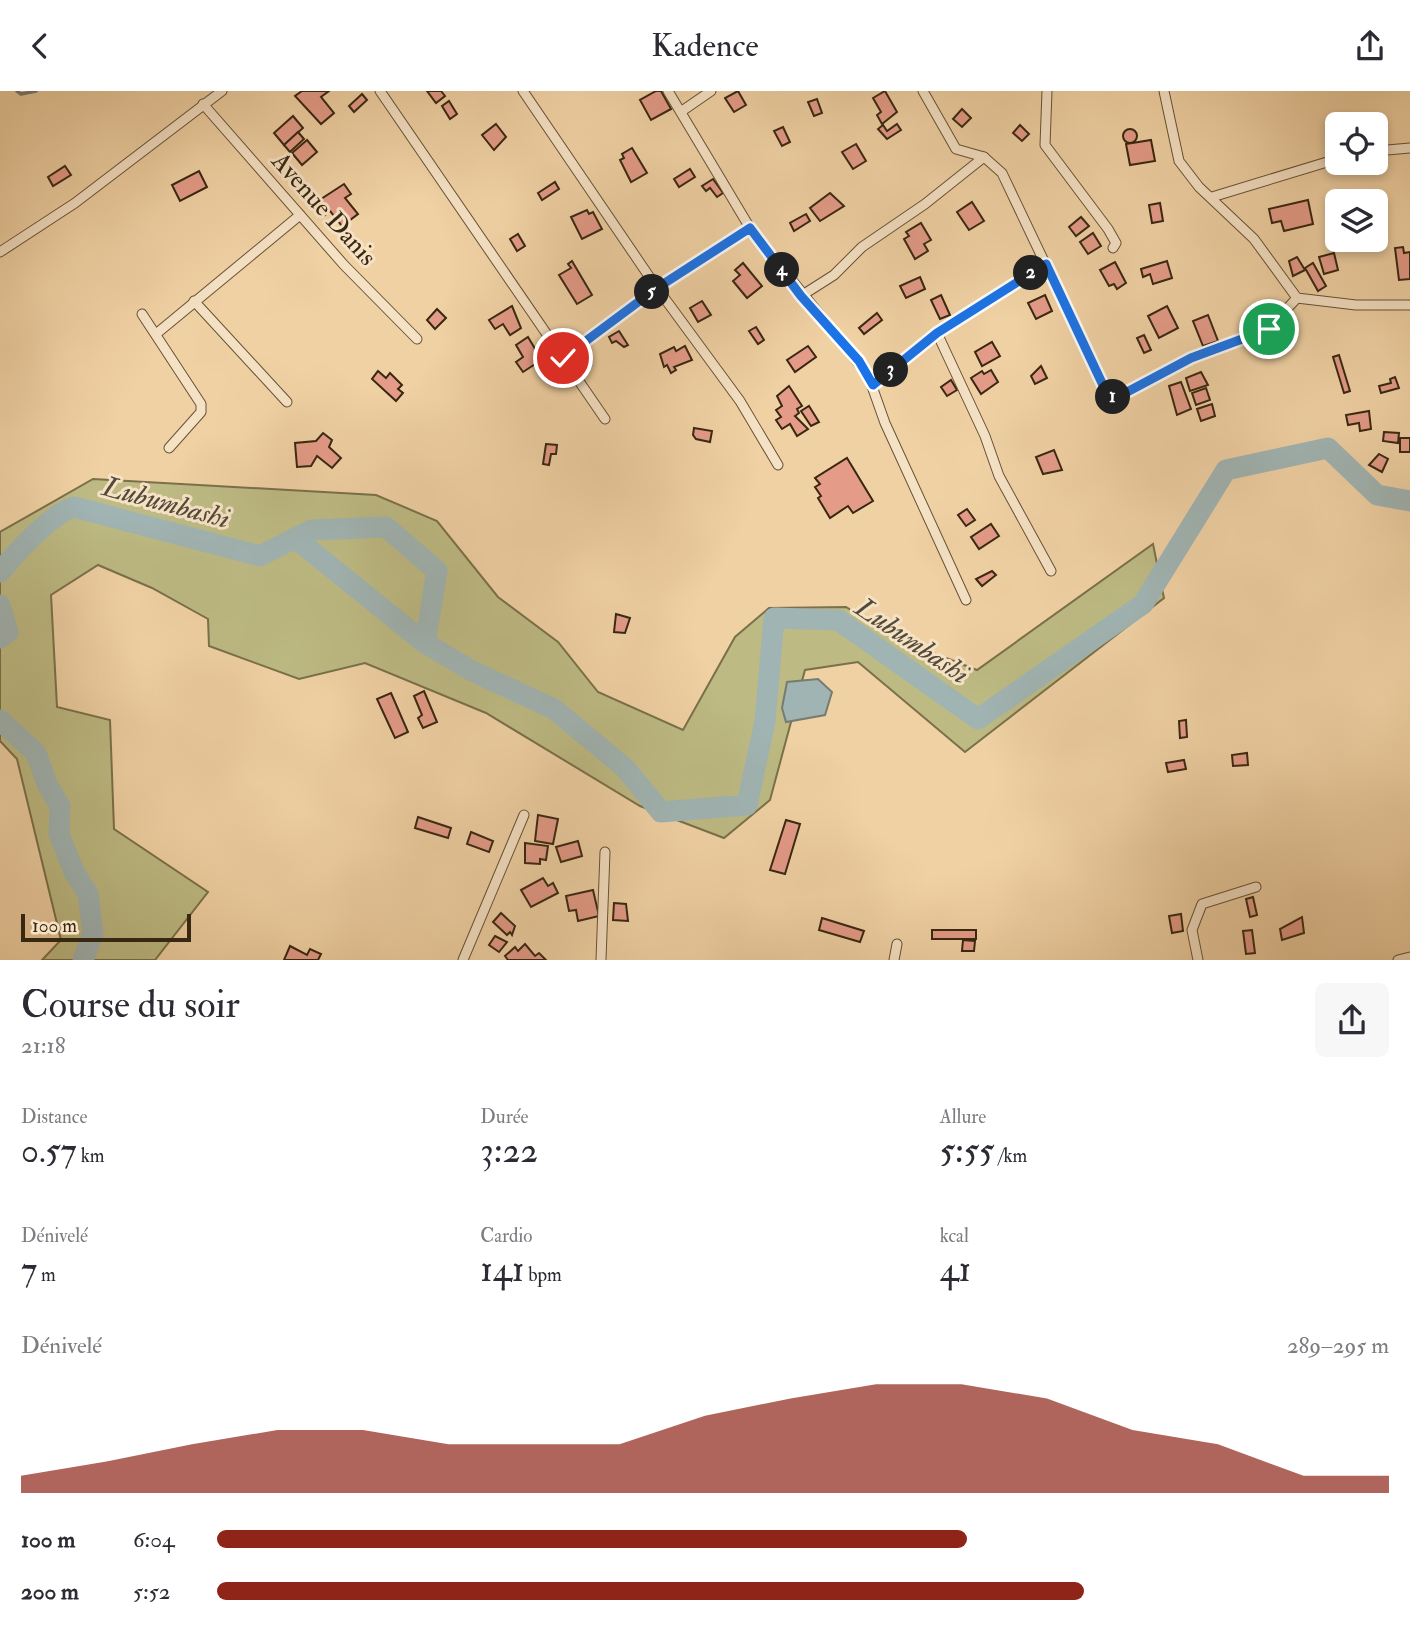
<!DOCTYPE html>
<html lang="fr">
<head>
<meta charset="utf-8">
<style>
	:root { --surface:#fff; --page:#f7f7f7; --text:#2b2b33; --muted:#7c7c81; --accent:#8f2418 }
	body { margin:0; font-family:"IM FELL Double Pica",serif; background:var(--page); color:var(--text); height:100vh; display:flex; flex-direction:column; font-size:26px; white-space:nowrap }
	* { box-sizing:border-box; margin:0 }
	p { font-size:23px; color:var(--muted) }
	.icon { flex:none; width:38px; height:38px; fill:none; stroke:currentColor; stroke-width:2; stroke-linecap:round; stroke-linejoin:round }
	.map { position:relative; height:869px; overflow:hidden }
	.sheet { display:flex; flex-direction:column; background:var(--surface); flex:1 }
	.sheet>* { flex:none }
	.controls { position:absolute; left:1325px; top:21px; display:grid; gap:14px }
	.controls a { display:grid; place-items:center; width:63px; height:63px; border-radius:10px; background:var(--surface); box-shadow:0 4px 10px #0003; font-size:35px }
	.scale { position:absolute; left:21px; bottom:18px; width:170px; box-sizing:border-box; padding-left:7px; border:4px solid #382711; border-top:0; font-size:19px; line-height:24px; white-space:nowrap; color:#382711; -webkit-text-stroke:5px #f5e1c4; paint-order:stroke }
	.pin { position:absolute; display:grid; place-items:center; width:60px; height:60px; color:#fff; margin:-30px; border:4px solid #fff; border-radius:50%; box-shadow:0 2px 7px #0007 }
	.km { position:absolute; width:35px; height:35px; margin:-18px; border-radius:50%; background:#222; color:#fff; font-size:19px; line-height:35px; text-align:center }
	.round { display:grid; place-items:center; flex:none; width:74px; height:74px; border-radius:10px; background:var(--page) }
	.overview { display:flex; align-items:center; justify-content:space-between; height:119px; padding:0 21px }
	h1 { font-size:38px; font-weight:600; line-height:52px }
	.metrics { display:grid; grid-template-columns:repeat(3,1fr); gap:10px; height:119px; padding:7px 21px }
	.metrics div { display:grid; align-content:center }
	.metrics b { font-size:35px; font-weight:600 }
	.metrics small { font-size:19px; font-weight:400 }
	.metrics p { font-size:19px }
	.chart { height:196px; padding:14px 21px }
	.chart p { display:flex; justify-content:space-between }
	.chart svg { width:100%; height:126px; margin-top:7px; fill:var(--accent); opacity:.7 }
	ul { padding:0 21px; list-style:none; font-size:23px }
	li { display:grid; grid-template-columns:112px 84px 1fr; align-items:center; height:52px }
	li i { height:18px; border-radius:9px; background:var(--accent) }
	header { display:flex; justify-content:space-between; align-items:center; height:91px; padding:0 21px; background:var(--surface); font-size:32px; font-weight:600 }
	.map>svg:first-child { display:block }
	.green { fill:#bdba83; stroke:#7a704a; stroke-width:2 }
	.water { fill:#a0b4b3; stroke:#767c72; stroke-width:2 }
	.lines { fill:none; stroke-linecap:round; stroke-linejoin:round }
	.stream { stroke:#767c72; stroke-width:3.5 }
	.river { stroke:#a0b4b3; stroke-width:21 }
	.building { fill:#e49b88; stroke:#382711; stroke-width:2 }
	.minor-casing { stroke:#665236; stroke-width:11 }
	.minor { stroke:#f5e1c4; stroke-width:9 }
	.route-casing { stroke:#fff; stroke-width:14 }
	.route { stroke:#1a73e8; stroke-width:9 }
	.labels { text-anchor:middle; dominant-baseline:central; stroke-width:6; stroke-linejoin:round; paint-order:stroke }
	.street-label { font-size:26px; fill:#382711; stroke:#f5e1c4 }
	.water-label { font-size:28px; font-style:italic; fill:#524a3a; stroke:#f5e1c4 }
</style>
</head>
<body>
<header><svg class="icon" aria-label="back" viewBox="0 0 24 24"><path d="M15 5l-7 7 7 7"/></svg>Kadence<svg class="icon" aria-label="share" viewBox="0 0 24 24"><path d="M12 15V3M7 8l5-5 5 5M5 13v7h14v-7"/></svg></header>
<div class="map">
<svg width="1410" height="869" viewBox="0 0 1410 869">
	<rect width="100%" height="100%" fill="#f0d1a4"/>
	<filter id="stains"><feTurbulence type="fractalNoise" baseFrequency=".00286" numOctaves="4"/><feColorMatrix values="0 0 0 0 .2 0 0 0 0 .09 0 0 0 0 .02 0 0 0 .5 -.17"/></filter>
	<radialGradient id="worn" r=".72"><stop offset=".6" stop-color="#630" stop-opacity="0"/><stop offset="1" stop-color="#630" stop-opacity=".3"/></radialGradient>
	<path class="green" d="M93 388 376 404 437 430 498 506 558 551 598 601 683 639 735 546 769 517 846 516 900 549 977 579 1153 453 1164 507 965 661 858 571 805 579 770 709 724 747 640 715 486 622 365 572 299 588 209 555 208 528 152 497 98 474 51 504 57 616 110 629 114 738 208 801 155 869H42L61 849 17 668 0 650V441Z"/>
	<path class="water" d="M818 588 832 601 825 624 786 631 782 617 787 591Z"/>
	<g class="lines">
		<path class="stream" d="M17 0 21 3 36 0"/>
		<g class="river">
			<path d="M295 447 425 552"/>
			<path d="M0 481C16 462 51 423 74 416L260 465 311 439 386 436 437 480 425 552 472 580 554 618 625 677 661 721 747 714 765 630 774 527 838 529 978 628 1143 513 1226 379 1328 357 1377 404 1410 410"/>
			<path d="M0 514 8 541 0 547"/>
			<path d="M0 629 36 662 48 695 60 715 59 743 74 781 88 803 93 842 83 869"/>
		</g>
	</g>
	<g class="building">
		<path d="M302 0H329L321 6 334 22 321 33 295 5Z"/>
		<path d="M427 0H441L445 5 436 12Z"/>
		<path d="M656 0H661L671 18 651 29 640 9Z"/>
		<path d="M738 0 746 14 734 21 725 7Z"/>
		<path d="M885 0 897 21 882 33 877 24 881 21 873 7Z"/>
		<path d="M362 3 367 9 354 21 349 15Z"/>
		<path d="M817 8 822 22 814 25 808 11Z"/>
		<path d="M449 10 457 23 450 28 442 15Z"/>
		<path d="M962 18 971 27 962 36 953 28Z"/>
		<path d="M293 25 303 37 284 54 274 42Z"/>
		<path d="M496 33 506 46 494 59 482 44Z"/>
		<path d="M897 33 901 39 887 48 878 38 883 34 887 40Z"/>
		<path d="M1020 34 1029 43 1022 50 1013 42Z"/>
		<path d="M783 36 790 51 782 55 774 40Z"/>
		<circle cx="1130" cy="45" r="7"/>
		<path d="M298 41 304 48 290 61 284 54Z"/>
		<path d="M307 49 317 61 302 74 292 62Z"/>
		<path d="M1151 49 1155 70 1130 74 1126 53Z"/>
		<path d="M856 53 866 70 853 78 842 61Z"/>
		<path d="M632 57 647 82 631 91 620 69 624 67 622 63Z"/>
		<path d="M65 75 71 84 53 95 48 86Z"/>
		<path d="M690 78 695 86 679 96 674 88Z"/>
		<path d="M199 80 207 96 180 110 172 94Z"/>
		<path d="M713 88 723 102 717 106 710 97 706 100 702 95Z"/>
		<path d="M555 91 559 98 542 109 538 102Z"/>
		<path d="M344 93 351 103 345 107 358 123 342 135 330 120 325 124 315 112Z"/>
		<path d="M830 102 844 115 820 130 810 117Z"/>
		<path d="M1308 109 1313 133 1284 140 1281 130 1272 132 1269 118Z"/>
		<path d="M972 111 984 130 969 139 957 121Z"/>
		<path d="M1160 112 1163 130 1152 132 1149 114Z"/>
		<path d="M587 119 589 123 593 121 602 138 582 148 571 126Z"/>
		<path d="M806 123 810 130 794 140 790 132Z"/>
		<path d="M1081 126 1089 135 1076 145 1069 136Z"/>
		<path d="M921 132 931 149 924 153 928 160 915 168 904 148 909 145 906 141Z"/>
		<path d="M1337 138V149L1353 151 1333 157 1328 141Z"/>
		<path d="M1093 142 1101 155 1088 163 1080 151Z"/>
		<path d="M518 143 525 155 517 160 510 148Z"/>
		<path d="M1403 156 1404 162 1410 161V188L1399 189 1395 157Z"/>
		<path d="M1334 162 1338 179 1324 183 1319 166Z"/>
		<path d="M1297 166 1305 179 1293 185 1289 170Z"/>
		<path d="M572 170 592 204 577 213 559 184 571 177 568 173Z"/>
		<path d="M1167 170 1172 187 1153 193 1150 183 1143 186 1141 178Z"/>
		<path d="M1115 171 1126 192 1117 198 1114 193 1109 195 1100 179Z"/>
		<path d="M743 172 762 195 747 207 733 190 740 184 735 179Z"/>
		<path d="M1313 172 1326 195 1318 200 1305 177Z"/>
		<path d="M920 186 925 198 906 207 900 195Z"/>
		<path d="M941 204 950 224 940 228 931 209Z"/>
		<path d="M1045 204 1052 220 1036 228 1028 212Z"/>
		<path d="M702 210 711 224 698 231 690 217Z"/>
		<path d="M512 215 521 237 510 244 503 233 495 238 489 229Z"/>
		<path d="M1167 215 1178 237 1159 247 1148 225Z"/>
		<path d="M437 218 446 227 435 238 427 229Z"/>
		<path d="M1271 218 1275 227 1263 234 1257 225Z"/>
		<path d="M877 222 882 229 864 243 859 237Z"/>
		<path d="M1208 224 1218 250 1203 255 1193 230Z"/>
		<path d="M756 236 764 249 758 253 749 240Z"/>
		<path d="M619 240 628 254 624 256 616 250 612 252 609 246Z"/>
		<path d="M1144 244 1151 259 1144 262 1137 247Z"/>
		<path d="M528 246 537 261 541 258 546 266 523 281 516 271 523 266 516 254Z"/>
		<path d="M992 251 1000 265 982 275 975 261Z"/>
		<path d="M685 255 692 269 674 276 676 279 671 282 667 274 664 276 660 263 674 256 676 260Z"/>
		<path d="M808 255 816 266 795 281 787 269Z"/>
		<path d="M1339 264 1350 300 1344 302 1333 266Z"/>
		<path d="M1041 275 1047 287 1035 293 1031 285Z"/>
		<path d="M558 276 564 283 553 292 547 284Z"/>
		<path d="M991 279 998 291 981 303 971 287 982 280 984 283Z"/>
		<path d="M378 280 386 287 390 282 402 294 398 298 403 302 396 310 372 288Z"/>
		<path d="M1201 281 1208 294 1190 300 1186 287Z"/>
		<path d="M1395 286 1399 297 1381 302 1379 295 1391 292 1390 288Z"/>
		<path d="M951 289 957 299 947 305 941 296Z"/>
		<path d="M1181 291 1191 318 1177 324 1169 295Z"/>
		<path d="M789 295 802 315 797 318 799 322 795 325 808 338 797 345 790 333 782 338 776 329 781 326 776 319 782 315 777 305Z"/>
		<path d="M1206 297 1210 309 1196 314 1192 302Z"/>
		<path d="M1212 313 1215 325 1201 330 1197 318Z"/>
		<path d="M809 315 819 331 811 335 801 320Z"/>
		<path d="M1369 320 1371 338 1360 340 1359 332 1348 334 1346 324Z"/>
		<path d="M694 337 712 340 710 351 696 348 693 344Z"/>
		<path d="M1384 341 1399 342 1398 352 1383 350Z"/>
		<path d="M323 342 332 349 329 356 341 367 332 377 317 365 311 375 297 376 295 352 316 350Z"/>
		<rect x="1400" y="347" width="10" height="14"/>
		<path d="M546 353 557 354 556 363H551L549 374 543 373Z"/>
		<path d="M1054 359 1062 379 1043 383 1036 366Z"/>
		<path d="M1379 363 1388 368 1382 381 1369 374Z"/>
		<path d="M847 367 873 410 853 422 848 415 830 427 818 407 821 405 815 396 820 393 815 387Z"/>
		<path d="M967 418 975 429 966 435 958 424Z"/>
		<path d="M991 433 999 445 979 458 971 446Z"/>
		<path d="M992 480 996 484 982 495 976 488Z"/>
		<path d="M616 523 630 527 625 542 614 541Z"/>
		<path d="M424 600 437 631 423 637 418 627 422 624 414 605Z"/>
		<path d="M391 602 408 641 395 647 377 608Z"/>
		<path d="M1186 629 1187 646 1180 647 1179 630Z"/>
		<path d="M1247 662 1248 674 1233 675 1232 664Z"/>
		<path d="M1184 669 1186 678 1168 681 1166 672Z"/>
		<path d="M538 724 558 728 553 753 535 750Z"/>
		<path d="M418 726 451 737 448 747 415 737Z"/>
		<path d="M786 729 800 733 785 783 770 779Z"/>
		<path d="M471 741 493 750 489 761 467 753Z"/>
		<path d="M578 750 582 765 561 771 556 756Z"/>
		<path d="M525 752 548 755 546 769 540 768V773L525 772Z"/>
		<path d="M543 787 548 795 553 792 558 802 531 816 521 799Z"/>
		<path d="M593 799 599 825 578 830 576 819 569 820 566 805Z"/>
		<path d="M1253 806 1257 824 1250 826 1246 808Z"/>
		<path d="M614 812 626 813 628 830 613 829Z"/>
		<path d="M501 822 515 835 512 844 510 841 507 844 493 831Z"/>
		<path d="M1181 823 1183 840 1172 842 1169 825Z"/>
		<path d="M1302 826 1304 842 1282 849 1280 838Z"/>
		<path d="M822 827 864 840 860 851 819 839Z"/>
		<rect x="932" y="839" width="44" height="9"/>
		<path d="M1252 839 1255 862 1246 863 1243 840Z"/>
		<path d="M495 845 507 851 499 861 489 854Z"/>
		<path d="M963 849 975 850 974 860H962Z"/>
		<path d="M525 853 535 865 539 862 546 869H508L505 865 515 856 518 860Z"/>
		<path d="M290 855 307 864 310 858 321 863 318 869H284Z"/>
	</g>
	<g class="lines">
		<g class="minor-casing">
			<g id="minor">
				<path d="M380 0 605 328"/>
				<path d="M523 0 657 197 740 310 778 374"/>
				<path d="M668 0 750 137 868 284 885 332 966 509"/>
				<path d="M923 0 956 58 984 66 1002 82 1109 307"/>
				<path d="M1047 0 1045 54 1108 138 1116 152 1113 157"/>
				<path d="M1164 0 1179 70 1199 96 1254 148 1297 207 1356 214H1410"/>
				<path d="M203 13 344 174 417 248"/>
				<path d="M682 20 711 0"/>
				<path d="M1376 60 1410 57"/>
				<path d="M1212 106 1337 68"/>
				<path d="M0 161 75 112 222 0"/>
				<path d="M801 205 834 184 862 156 925 113 984 66"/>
				<path d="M194 210 287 311"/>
				<path d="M142 223 201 313V321L169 357"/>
				<path d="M937 242 985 345 999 385 1051 480"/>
				<path d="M156 243 300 124"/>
				<path d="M563 267 657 197 750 137"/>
				<path d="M873 294 937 242 1046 173"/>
				<path d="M1104 309 1129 300 1191 267 1268 238 1297 207"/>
				<path d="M463 869 524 724"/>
				<path d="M601 869 605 761"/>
				<path d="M894 869 897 853"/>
				<path d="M1198 869 1192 839 1202 813 1256 796"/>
				<path d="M1398 869 1410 866"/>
			</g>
		</g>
		<use href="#minor" class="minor"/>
	</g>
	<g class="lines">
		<g class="route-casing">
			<path id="route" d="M563 267 657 197 750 137 801 205 859 270 873 294 937 242 1046 173 1109 307 1129 300 1191 267 1269 238"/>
		</g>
		<use href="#route" class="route"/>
	</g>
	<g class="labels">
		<g class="street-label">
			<text transform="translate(324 118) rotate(48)">Avenue Danis</text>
		</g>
		<g class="water-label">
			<text transform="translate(166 412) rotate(15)">Lubumbashi</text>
			<text transform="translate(912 550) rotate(34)">Lubumbashi</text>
		</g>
	</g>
	<rect width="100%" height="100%" filter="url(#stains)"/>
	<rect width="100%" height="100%" fill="url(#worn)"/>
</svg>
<div class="controls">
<a><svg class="icon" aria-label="locate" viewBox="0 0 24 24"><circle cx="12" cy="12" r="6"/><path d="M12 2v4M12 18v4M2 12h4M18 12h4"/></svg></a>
<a><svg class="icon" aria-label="layers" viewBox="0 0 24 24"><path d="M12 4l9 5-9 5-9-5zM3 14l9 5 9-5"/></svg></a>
</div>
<div class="scale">100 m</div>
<div class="pin" style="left:1269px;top:238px;background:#1e9e55"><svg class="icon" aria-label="arrive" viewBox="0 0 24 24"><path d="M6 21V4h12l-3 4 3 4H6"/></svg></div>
<div class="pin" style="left:563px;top:267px;background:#d93025"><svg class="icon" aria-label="check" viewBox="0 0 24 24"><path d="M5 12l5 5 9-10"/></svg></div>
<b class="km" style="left:1113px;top:306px">1</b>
<b class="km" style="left:1031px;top:182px">2</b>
<b class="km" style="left:891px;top:279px">3</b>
<b class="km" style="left:782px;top:179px">4</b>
<b class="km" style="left:652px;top:201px">5</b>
</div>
<section class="sheet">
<div class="overview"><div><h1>Course du soir</h1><p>21:18</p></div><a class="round"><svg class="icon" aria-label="share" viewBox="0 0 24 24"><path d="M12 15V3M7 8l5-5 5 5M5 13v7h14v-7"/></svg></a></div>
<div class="metrics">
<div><p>Distance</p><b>0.57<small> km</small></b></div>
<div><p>Durée</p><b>3:22</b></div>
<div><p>Allure</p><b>5:55<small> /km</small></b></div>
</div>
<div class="metrics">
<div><p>Dénivelé</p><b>7<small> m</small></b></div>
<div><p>Cardio</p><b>141<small> bpm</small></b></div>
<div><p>kcal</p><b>41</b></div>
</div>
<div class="chart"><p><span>Dénivelé</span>289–295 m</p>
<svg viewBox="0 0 160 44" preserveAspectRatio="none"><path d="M0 44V38L10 33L20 27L30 22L40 22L50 27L60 27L70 27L80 17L90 11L100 6L110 6L120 11L130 22L140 27L150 38L160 38V44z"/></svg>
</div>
<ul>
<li><b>100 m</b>6:04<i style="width:64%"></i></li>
<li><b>200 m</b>5:52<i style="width:74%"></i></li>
</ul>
</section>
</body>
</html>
